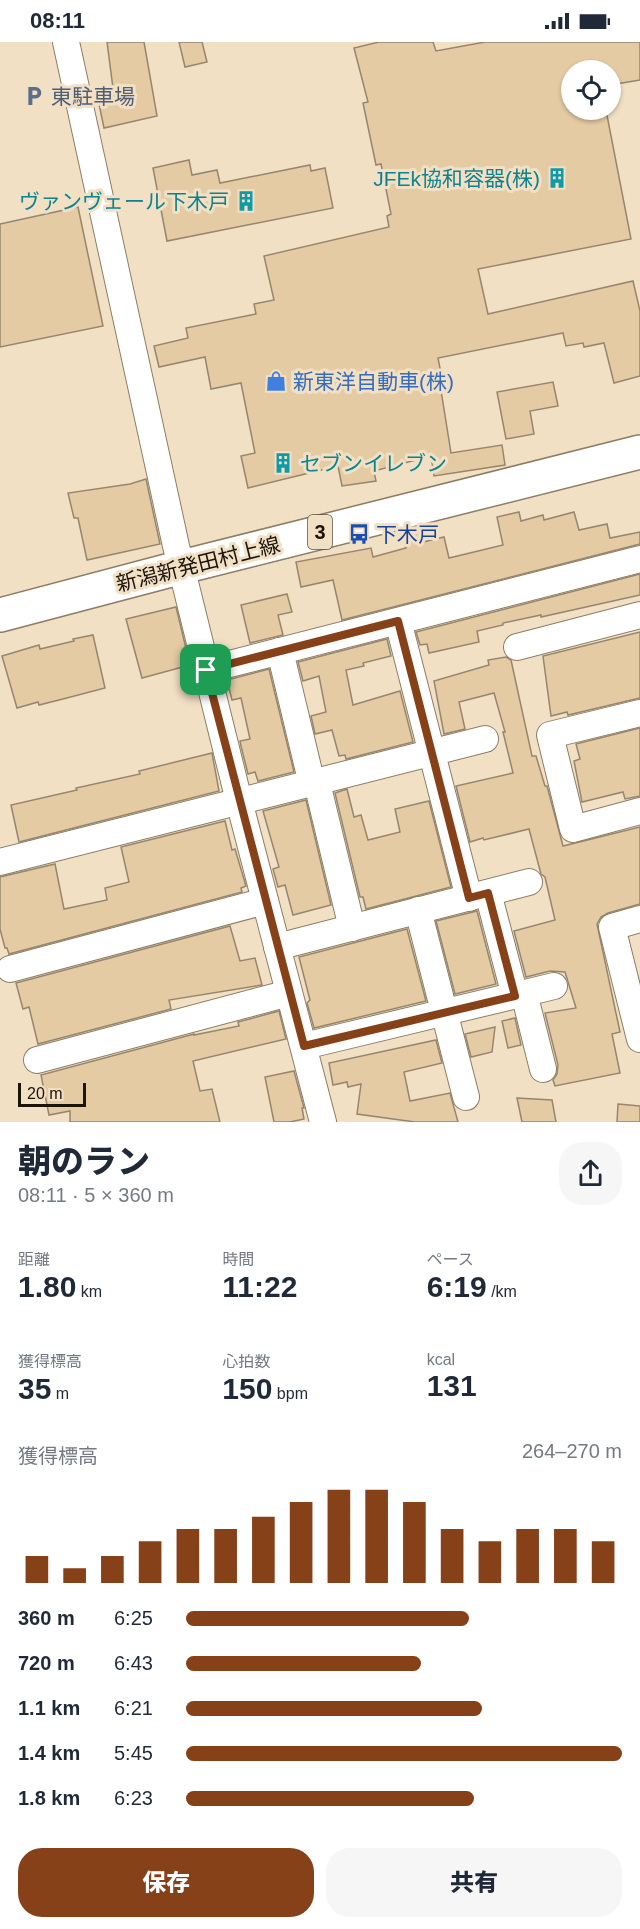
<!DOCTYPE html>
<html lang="ja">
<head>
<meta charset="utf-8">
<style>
	:root { --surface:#fff; --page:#f6f6f7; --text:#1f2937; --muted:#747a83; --accent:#874119 }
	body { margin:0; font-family:Helvetica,"Noto Sans JP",sans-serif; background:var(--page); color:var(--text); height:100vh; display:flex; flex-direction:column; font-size:22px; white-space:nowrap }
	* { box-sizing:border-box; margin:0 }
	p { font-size:20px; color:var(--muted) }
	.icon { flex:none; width:33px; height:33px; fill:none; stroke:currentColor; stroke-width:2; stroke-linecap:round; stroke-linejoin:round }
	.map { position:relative; height:1080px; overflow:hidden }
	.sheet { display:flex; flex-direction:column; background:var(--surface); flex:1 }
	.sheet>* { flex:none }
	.fabs { position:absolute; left:561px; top:18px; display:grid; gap:12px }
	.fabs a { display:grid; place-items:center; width:60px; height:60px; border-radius:50%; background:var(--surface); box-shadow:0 2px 4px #0004; font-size:30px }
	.scale { position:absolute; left:18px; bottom:15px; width:68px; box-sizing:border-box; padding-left:6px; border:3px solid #1a140a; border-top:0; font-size:16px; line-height:21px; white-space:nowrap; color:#1a140a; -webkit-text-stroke:4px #f2e0c5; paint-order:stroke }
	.pin { position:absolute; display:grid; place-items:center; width:51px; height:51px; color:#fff; margin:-26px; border-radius:12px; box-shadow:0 3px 9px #0006 }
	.round { display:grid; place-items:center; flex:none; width:63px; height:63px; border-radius:24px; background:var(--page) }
	.headline { display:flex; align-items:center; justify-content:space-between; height:102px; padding:0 18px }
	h1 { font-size:33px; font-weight:800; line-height:45px }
	.metrics { display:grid; grid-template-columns:repeat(3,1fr); gap:9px; height:102px; padding:6px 18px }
	.metrics div { display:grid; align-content:center }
	.metrics b { font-size:30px; font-weight:800 }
	.metrics small { font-size:16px; font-weight:400 }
	.metrics p { font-size:16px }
	.chart { height:168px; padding:12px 18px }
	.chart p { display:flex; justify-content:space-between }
	.chart svg { width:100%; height:108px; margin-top:6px; stroke:var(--accent); stroke-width:6 }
	.button { display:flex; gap:12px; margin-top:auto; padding:12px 18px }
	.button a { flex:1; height:69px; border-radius:24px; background:var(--accent); color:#fff; font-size:24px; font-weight:800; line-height:69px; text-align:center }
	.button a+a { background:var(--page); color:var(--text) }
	ul { padding:0 18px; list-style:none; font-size:20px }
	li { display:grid; grid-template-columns:96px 72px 1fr; align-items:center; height:45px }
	li i { height:15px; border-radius:8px; background:var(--accent) }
	.status { display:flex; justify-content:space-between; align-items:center; height:42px; padding:0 30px; background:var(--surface); direction:ltr }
	.status svg { height:16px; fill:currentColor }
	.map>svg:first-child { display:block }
	.building { fill:#e5cba4; stroke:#96866d; stroke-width:1.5 }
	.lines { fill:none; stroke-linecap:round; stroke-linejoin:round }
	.street-casing { stroke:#8d7d65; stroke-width:28 }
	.primary-casing { stroke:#8d7d65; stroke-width:36 }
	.street { stroke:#fff; stroke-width:26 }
	.primary { stroke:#fff; stroke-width:33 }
	.route-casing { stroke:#fff; stroke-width:12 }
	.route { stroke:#874119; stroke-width:8 }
	.labels { text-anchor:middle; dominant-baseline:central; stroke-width:6; stroke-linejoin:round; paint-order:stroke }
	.shield { fill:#f2e0c5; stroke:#5b5142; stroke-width:1.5 }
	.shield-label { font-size:20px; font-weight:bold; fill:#1a140a }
	.service-label { font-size:21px; fill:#4e5e75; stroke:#f2e0c5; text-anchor:start }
	.culture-label { font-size:21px; fill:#0d838f; stroke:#f2e0c5; text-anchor:end }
	.shop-label { font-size:21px; fill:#366cbe; stroke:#f2e0c5; text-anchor:start }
	.transit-label { font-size:21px; fill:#164399; stroke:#f2e0c5; text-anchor:start }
	.street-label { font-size:21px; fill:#1a140a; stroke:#f2e0c5 }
</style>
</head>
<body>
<div class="status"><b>08:11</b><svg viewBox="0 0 49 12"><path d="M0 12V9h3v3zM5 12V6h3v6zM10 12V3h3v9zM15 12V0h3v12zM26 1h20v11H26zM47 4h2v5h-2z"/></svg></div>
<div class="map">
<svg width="640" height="1080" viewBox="0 0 640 1080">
	<rect width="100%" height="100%" fill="#f2e0c5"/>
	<g class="building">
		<path d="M107 0H144L157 74 104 86 98 57 114 54Z"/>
		<path d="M179 0H202L207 20 185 25Z"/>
		<path d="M379 0H433L436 9 485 0H640V38L610 43V28H572V68H606L631 197 478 227 488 272 633 239 640 269V334L614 341 604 301 584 305 583 301 566 304 563 291 438 316 443 342H440L451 411 502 403 505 423 434 434 431 414 374 429 376 439 342 444 338 424 248 446 241 414 255 411 241 341 211 347 205 315 159 325 154 304 188 296 186 286 256 272 254 262 274 258 264 214 389 185 387 174 391 172 381 122 376 123 363 61 368 60 354 6Z"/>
		<path d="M189 118 192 133 217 128 220 141 310 123 311 129 325 126 333 166 167 199 153 126Z"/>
		<path d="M78 165 103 284 0 305V182Z"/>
		<path d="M553 340 558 364 530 369 534 392 506 397 497 350Z"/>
		<path d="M146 437 160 502 87 518 78 476H74L68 451 130 442Z"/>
		<path d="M519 470 521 479 543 473 544 478 574 470 579 488 607 482 610 496 640 490V502L342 578 333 538 301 545 296 520 371 506 373 515 406 506 403 494 420 490 423 500 444 495 449 516 503 503 497 475Z"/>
		<path d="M640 532V553L541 575V573L503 581V583L477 589 479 600 429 611 427 602 420 603 416 590Z"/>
		<path d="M287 552 292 570 278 573 283 593 250 601 241 563Z"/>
		<path d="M176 565 190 623 142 636 126 577Z"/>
		<path d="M640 590V656L568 673 567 670 551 674 543 614Z"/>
		<path d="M93 593 105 646 63 657 39 663 38 660 17 666 2 614 39 603 40 607 74 599 73 597Z"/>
		<path d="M387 597 391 614 363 621 364 624 346 628 353 663 400 649 413 700 346 717 345 713 339 714 332 688 315 692 311 674 326 670 319 634 303 639 298 620Z"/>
		<path d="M506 615 511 618 532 714H536L545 744H547L563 804 640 785V862L608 871 601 875 597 882 620 990 612 992 620 1031 555 1044 553 1038 557 1032 558 1023 545 971 576 966 565 930 550 929 526 935 514 889 555 878 545 835 541 832 529 787 484 798 483 796 470 800 456 744 513 731 503 690H505L494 651 459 660 465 687 444 692 434 639 489 623 488 618Z"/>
		<path d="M269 627 294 730 258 739 255 730 248 732 241 704 240 699 250 697 241 656 232 658 227 638Z"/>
		<path d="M640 686V754L625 757 623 750 582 760 574 719 580 717 576 702Z"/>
		<path d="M212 711 219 749 19 800 11 763 77 748 76 746 140 732 139 729Z"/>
		<path d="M347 747 354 775 361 773 368 798 400 790 395 767 429 759 451 845 366 867 363 855H360L335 751Z"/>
		<path d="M306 758 331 863 293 873 285 843 278 845 273 827 279 825 263 769Z"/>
		<path d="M225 779 232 808 235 807 246 844 241 846 242 850 9 912 7 906H5L0 887V835L55 822 64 867 107 858 105 846 129 840 121 805Z"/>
		<path d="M477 869 496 942 455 952 436 879Z"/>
		<path d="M230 884 240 919 255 916 262 943 169 958 171 967 38 1002 29 965 23 967 16 941Z"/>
		<path d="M407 887 426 959 314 986 307 961 310 958 299 915Z"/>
		<path d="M279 969 286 997 193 1019 200 1049 212 1047 220 1080H70V1069L49 1073 41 1033 194 992V993L239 984 238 980Z"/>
		<path d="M515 976 521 1003 508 1006 502 979Z"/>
		<path d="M495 985 492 1010 471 1015 465 992Z"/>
		<path d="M436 998 442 1021 404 1030 410 1059 450 1051 458 1080H415L357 1072 361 1042 348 1045 347 1040 333 1043 329 1021Z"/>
		<path d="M294 1029 304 1066H302L304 1077 290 1080H274L265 1035Z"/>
		<path d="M517 1056 552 1058 556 1080H522Z"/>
		<path d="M618 1062 640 1064V1080H617Z"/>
	</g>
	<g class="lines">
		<g class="street-casing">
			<g id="street">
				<path d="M66 0 176 504 239 759 323 1080"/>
				<path d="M398 579 469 856"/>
				<path d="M517 605 640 573"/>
				<path d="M280 609 312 742"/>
				<path d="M206 628 640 517"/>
				<path d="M640 671 550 693 573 787 640 769"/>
				<path d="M317 741 352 886"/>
				<path d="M0 820 485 697"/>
				<path d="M488 851 515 954"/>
				<path d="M418 868 466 1055"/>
				<path d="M640 877 612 885 640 997"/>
				<path d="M277 905 529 840"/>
				<path d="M10 927 265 859"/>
				<path d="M524 951 543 1027"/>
				<path d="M304 1004 554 944"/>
				<path d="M37 1018 289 951"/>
			</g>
		</g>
		<g class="primary-casing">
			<path id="primary" d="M0 573 182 525 640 410"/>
		</g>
		<use href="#street" class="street"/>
		<use href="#primary" class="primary"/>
	</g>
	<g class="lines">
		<g class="route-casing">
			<path id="route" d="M398 579 469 856 488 851 515 954 304 1004 206 628Z"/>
		</g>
		<use href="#route" class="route"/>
	</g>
	<defs>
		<g id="parking-bare" transform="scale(1.62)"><path d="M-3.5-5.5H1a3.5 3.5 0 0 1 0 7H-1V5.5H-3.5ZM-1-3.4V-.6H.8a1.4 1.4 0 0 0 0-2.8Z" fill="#5c6f8a" stroke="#f2e0c5" stroke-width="2.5" paint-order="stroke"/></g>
		<g id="building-bare" transform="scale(1.62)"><path d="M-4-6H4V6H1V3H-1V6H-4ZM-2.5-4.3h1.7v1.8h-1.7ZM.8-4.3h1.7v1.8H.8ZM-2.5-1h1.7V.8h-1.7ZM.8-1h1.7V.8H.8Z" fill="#0f9aa8" stroke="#f2e0c5" stroke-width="2.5" paint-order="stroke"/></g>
		<g id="shop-bare" transform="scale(1.62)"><path d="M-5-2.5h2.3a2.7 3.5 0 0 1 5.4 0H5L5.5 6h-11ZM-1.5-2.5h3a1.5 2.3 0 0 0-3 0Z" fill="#3f7fe0" stroke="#f2e0c5" stroke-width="2.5" paint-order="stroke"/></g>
		<g id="bus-bare" transform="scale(1.62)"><path d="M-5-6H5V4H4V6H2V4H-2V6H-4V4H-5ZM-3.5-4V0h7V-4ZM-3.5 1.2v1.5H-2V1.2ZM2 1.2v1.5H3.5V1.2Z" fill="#1a4fb4" stroke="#f2e0c5" stroke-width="2.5" paint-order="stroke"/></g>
	</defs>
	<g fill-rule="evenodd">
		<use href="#parking-bare" x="34" y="54"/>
		<use href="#building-bare" x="557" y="136"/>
		<use href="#building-bare" x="246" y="159"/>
		<use href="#shop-bare" x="276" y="339"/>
		<use href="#building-bare" x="283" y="421"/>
		<use href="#bus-bare" x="359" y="492"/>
	</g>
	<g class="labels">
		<rect class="shield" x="308" y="473" width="24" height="34" rx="4.5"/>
		<g class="shield-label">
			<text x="320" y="490">3</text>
		</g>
		<g class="service-label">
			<text x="51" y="54">東駐車場</text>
		</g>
		<g class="culture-label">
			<text x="540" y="136">JFEk協和容器(株)</text>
			<text x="229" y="159">ヴァンヴェール下木戸</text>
			<text x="300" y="421" text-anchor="start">セブンイレブン</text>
		</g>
		<g class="shop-label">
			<text x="293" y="339">新東洋自動車(株)</text>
		</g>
		<g class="transit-label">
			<text x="376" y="492">下木戸</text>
		</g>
		<g class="street-label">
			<text transform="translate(198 522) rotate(-14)">新潟新発田村上線</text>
		</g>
	</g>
</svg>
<div class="fabs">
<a><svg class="icon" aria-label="locate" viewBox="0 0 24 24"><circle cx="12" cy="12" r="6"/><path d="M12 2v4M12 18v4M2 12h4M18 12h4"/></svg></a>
</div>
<div class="scale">20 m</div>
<div class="pin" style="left:206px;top:628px;background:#1e9e55"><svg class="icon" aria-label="arrive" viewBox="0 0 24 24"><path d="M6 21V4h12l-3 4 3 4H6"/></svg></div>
</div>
<section class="sheet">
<div class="headline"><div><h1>朝のラン</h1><p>08:11 · 5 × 360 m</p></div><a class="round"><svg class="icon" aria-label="share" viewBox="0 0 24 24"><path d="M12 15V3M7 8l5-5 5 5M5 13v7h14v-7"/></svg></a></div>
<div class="metrics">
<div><p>距離</p><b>1.80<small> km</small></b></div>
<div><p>時間</p><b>11:22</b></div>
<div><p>ペース</p><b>6:19<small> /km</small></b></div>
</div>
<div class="metrics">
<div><p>獲得標高</p><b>35<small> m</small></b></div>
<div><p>心拍数</p><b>150<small> bpm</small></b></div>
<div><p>kcal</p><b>131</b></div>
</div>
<div class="chart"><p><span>獲得標高</span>264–270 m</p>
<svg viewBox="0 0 160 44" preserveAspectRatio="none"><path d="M5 44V33M15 44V38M25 44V33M35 44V27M45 44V22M55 44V22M65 44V17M75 44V11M85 44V6M95 44V6M105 44V11M115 44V22M125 44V27M135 44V22M145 44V22M155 44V27"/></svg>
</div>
<ul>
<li><b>360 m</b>6:25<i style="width:65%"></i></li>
<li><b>720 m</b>6:43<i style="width:54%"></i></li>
<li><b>1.1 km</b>6:21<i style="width:68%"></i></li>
<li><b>1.4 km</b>5:45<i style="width:100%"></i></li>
<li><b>1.8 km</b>6:23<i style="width:66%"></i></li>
</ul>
<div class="button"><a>保存</a><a>共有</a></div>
</section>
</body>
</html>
